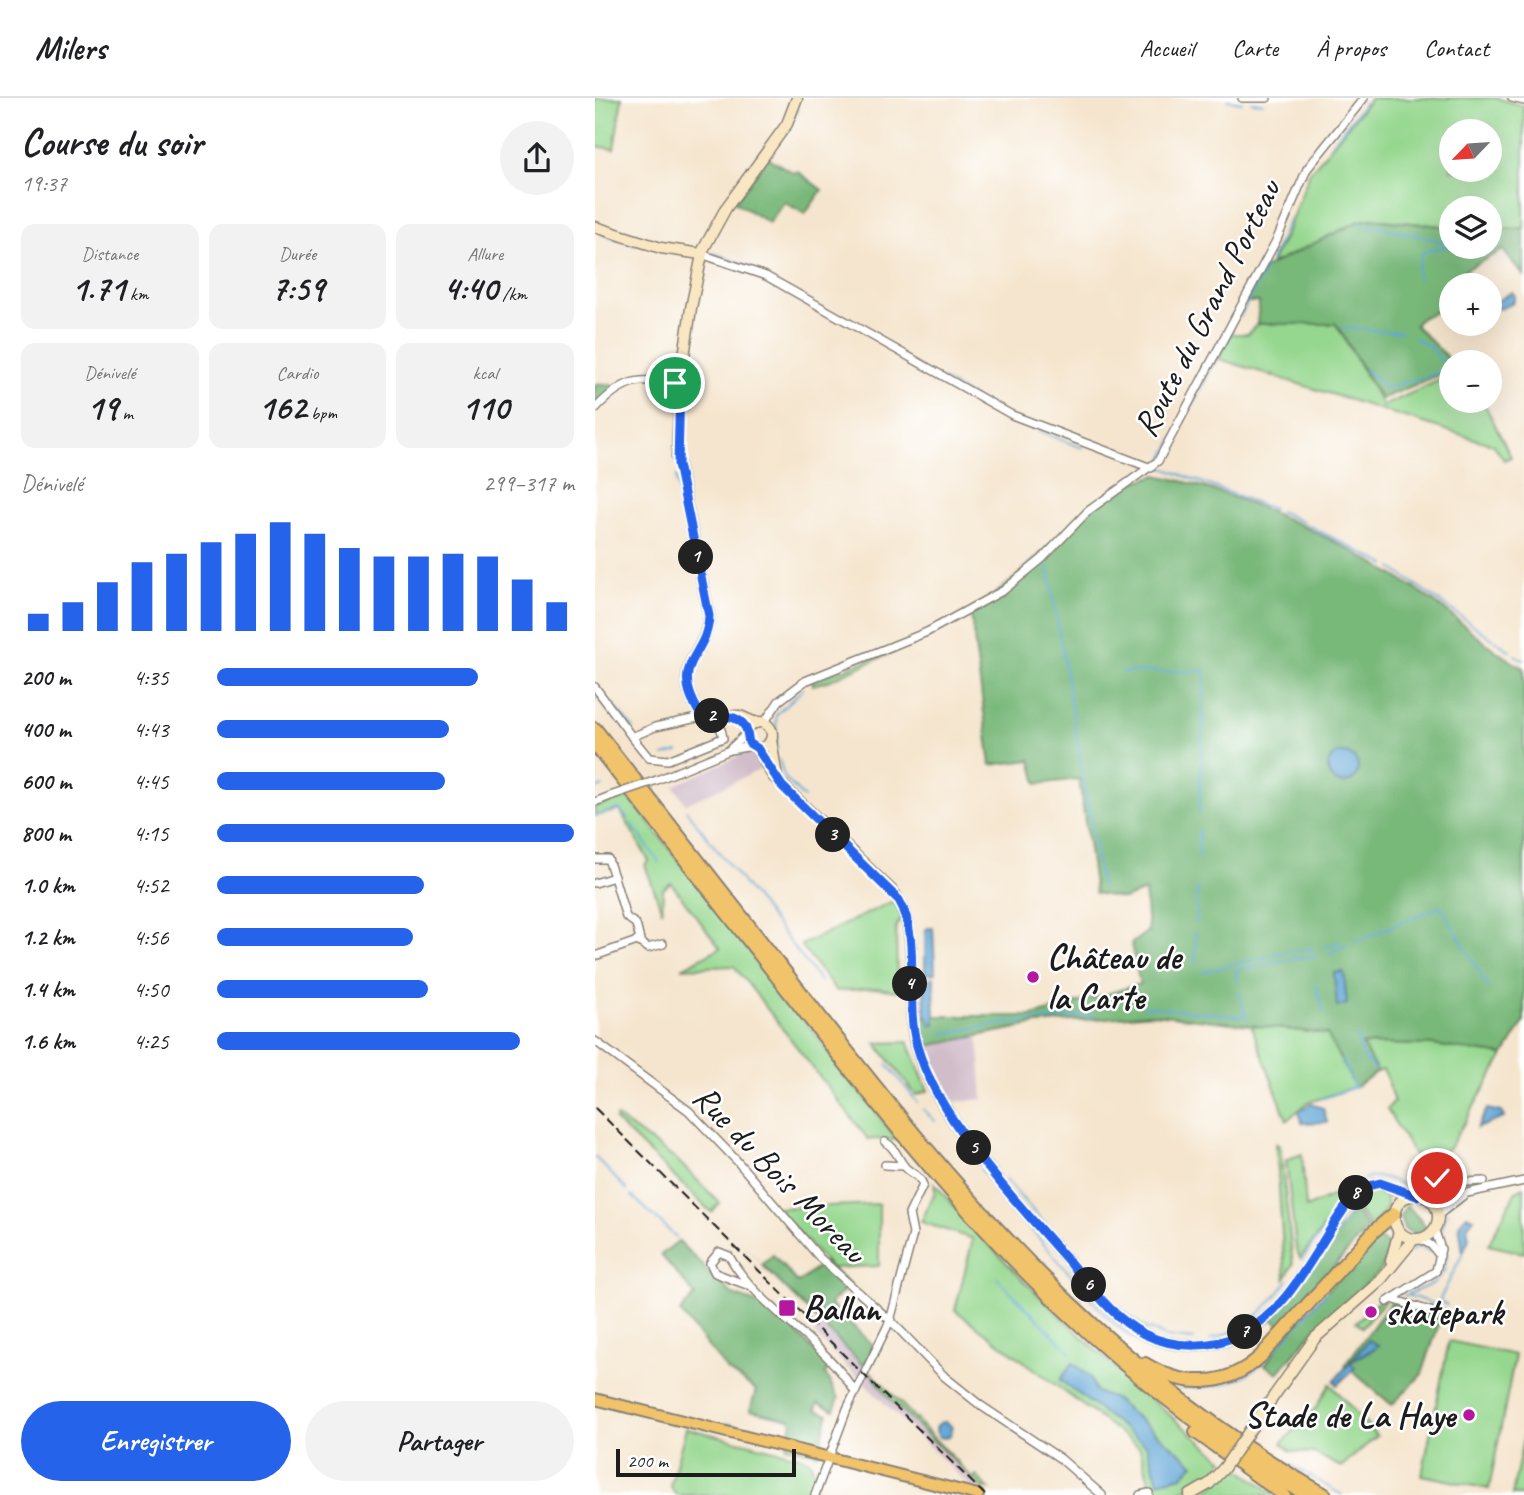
<!DOCTYPE html>
<html lang="fr">
<head>
<meta charset="utf-8">
<style>
	:root { --surface:#fff; --page:#f2f2f2; --text:#202124; --muted:#757577; --line:#e0e0e0; --accent:#2563eb }
	body { margin:0; font-family:Caveat,sans-serif; background:var(--page); color:var(--text); height:100vh; display:flex; flex-direction:column; font-size:26px; white-space:nowrap }
	* { box-sizing:border-box; margin:0 }
	p { font-size:23px; color:var(--muted) }
	.icon { flex:none; width:38px; height:38px; fill:none; stroke:currentColor; stroke-width:2; stroke-linecap:round; stroke-linejoin:round }
	.map { position:relative; flex:1; overflow:hidden }
	.side { display:flex; flex-direction:column; background:var(--surface); width:595px }
	.side>* { flex:none }
	.needle { width:46px; rotate:245deg }
	.tools { position:absolute; left:844px; top:21px; display:grid; gap:14px }
	.tools a { display:grid; place-items:center; width:63px; height:63px; border-radius:50%; background:var(--surface); box-shadow:0 7px 28px #0002; font-size:35px }
	.scale { position:absolute; left:21px; bottom:18px; width:180px; box-sizing:border-box; padding-left:7px; border:4px solid #1c1c1c; border-top:0; font-size:19px; line-height:24px; white-space:nowrap; color:#1c1c1c; -webkit-text-stroke:5px #fff; paint-order:stroke }
	.pin { position:absolute; display:grid; place-items:center; width:60px; height:60px; color:#fff; margin:-30px; border:4px solid #fff; border-radius:50%; box-shadow:0 2px 7px #0007 }
	.km { position:absolute; width:35px; height:35px; margin:-18px; border-radius:50%; background:#222; color:#fff; font-size:19px; line-height:35px; text-align:center }
	.round { display:grid; place-items:center; flex:none; width:74px; height:74px; border-radius:37px; background:var(--page) }
	.headline { display:flex; align-items:center; justify-content:space-between; height:119px; padding:0 21px }
	h1 { font-size:38px; font-weight:700; line-height:52px }
	.stats { display:grid; grid-template-columns:repeat(3,1fr); gap:10px; height:119px; padding:7px 21px }
	.stats div { display:grid; align-content:center; border-radius:14px; background:var(--page); text-align:center }
	.stats b { font-size:35px; font-weight:700 }
	.stats small { font-size:19px; font-weight:400 }
	.stats p { font-size:19px }
	.chart { height:196px; padding:14px 21px }
	.chart p { display:flex; justify-content:space-between }
	.chart svg { width:100%; height:126px; margin-top:7px; stroke:var(--accent); stroke-width:6 }
	.cta { display:flex; gap:14px; margin-top:auto; padding:14px 21px }
	.cta a { flex:1; height:80px; border-radius:42px; background:var(--accent); color:#fff; font-size:28px; font-weight:700; line-height:80px; text-align:center }
	.cta a+a { background:var(--page); color:var(--text) }
	ul { padding:0 21px; list-style:none; font-size:23px }
	li { display:grid; grid-template-columns:112px 84px 1fr; align-items:center; height:52px }
	li i { height:18px; border-radius:9px; background:var(--accent) }
	header { display:flex; align-items:center; gap:42px; box-sizing:border-box; height:98px; padding:0 35px; background:var(--surface); border-bottom:2px solid var(--line) }
	header strong { font-size:33px }
	nav { display:flex; gap:38px; margin-inline-start:auto; font-size:24px }
	main { display:flex; flex:1; min-height:0 }
	.map>svg:first-child { display:block }
	.industrial { fill:#d1bdca }
	.green { fill:#95d78e; stroke:#587a55; stroke-width:2; fill-rule:evenodd }
	.forest { fill:#78b879; stroke:#4a6a4a; stroke-width:2 }
	.water { fill:#61a6d6; stroke:#3e6179; stroke-width:2 }
	.lines { fill:none; stroke-linecap:round; stroke-linejoin:round }
	.stream { stroke:#61a6d6; stroke-width:2 }
	.street-casing { stroke:#888075; stroke-width:10 }
	.secondary-casing { stroke:#888075; stroke-width:13 }
	.primary-casing { stroke:#888075; stroke-width:14 }
	.highway-casing { stroke:#888075; stroke-width:16 }
	.street { stroke:#fff; stroke-width:7 }
	.secondary { stroke:#f9e7c3; stroke-width:10 }
	.primary { stroke:#f1c36a; stroke-width:10 }
	.highway { stroke:#f1c36a; stroke-width:12 }
	.rail { stroke:#1c1c1c; stroke-width:2; stroke-dasharray:10 5; stroke-linecap:butt }
	.street-bridge-casing { stroke:#888075; stroke-width:10; stroke-linecap:butt }
	.secondary-bridge-casing { stroke:#888075; stroke-width:13; stroke-linecap:butt }
	.street-bridge { stroke:#fff; stroke-width:7 }
	.secondary-bridge { stroke:#f9e7c3; stroke-width:10 }
	.route-casing { stroke:#fff; stroke-width:14 }
	.route { stroke:#2563eb; stroke-width:9 }
	.poi-dot { fill:#b5179e; stroke:#fff; stroke-width:2.5 }
	.labels { text-anchor:middle; dominant-baseline:central; stroke-width:5; stroke-linejoin:round; paint-order:stroke }
	.street-label { font-size:35px; fill:#1c1c1c; stroke:#fff }
	.poi-label { font-size:35px; font-weight:bold; fill:#1c1c1c; stroke:#fff; text-anchor:start }
</style>
</head>
<body>
<header>
<strong>Milers</strong>
<nav><a>Accueil</a><a>Carte</a><a>À propos</a><a>Contact</a></nav>
</header>
<main>
<section class="side">
<div class="headline"><div><h1>Course du soir</h1><p>19:37</p></div><a class="round"><svg class="icon" aria-label="share" viewBox="0 0 24 24"><path d="M12 15V3M7 8l5-5 5 5M5 13v7h14v-7"/></svg></a></div>
<div class="stats">
<div><p>Distance</p><b>1.71<small> km</small></b></div>
<div><p>Durée</p><b>7:59</b></div>
<div><p>Allure</p><b>4:40<small> /km</small></b></div>
</div>
<div class="stats">
<div><p>Dénivelé</p><b>19<small> m</small></b></div>
<div><p>Cardio</p><b>162<small> bpm</small></b></div>
<div><p>kcal</p><b>110</b></div>
</div>
<div class="chart"><p><span>Dénivelé</span>299–317 m</p>
<svg viewBox="0 0 160 44" preserveAspectRatio="none"><path d="M5 44V38M15 44V34M25 44V27M35 44V20M45 44V17M55 44V13M65 44V10M75 44V6M85 44V10M95 44V15M105 44V18M115 44V18M125 44V17M135 44V18M145 44V26M155 44V34"/></svg>
</div>
<ul>
<li><b>200 m</b>4:35<i style="width:73%"></i></li>
<li><b>400 m</b>4:43<i style="width:65%"></i></li>
<li><b>600 m</b>4:45<i style="width:64%"></i></li>
<li><b>800 m</b>4:15<i style="width:100%"></i></li>
<li><b>1.0 km</b>4:52<i style="width:58%"></i></li>
<li><b>1.2 km</b>4:56<i style="width:55%"></i></li>
<li><b>1.4 km</b>4:50<i style="width:59%"></i></li>
<li><b>1.6 km</b>4:25<i style="width:85%"></i></li>
</ul>
<div class="cta"><a>Enregistrer</a><a>Partager</a></div>
</section>
<div class="map">
<svg width="929" height="1397" viewBox="0 0 929 1397">
	<rect width="100%" height="100%" fill="#fff"/>
	<filter id="ink" filterUnits="userSpaceOnUse"><feTurbulence type="fractalNoise" baseFrequency=".0143" numOctaves="2"/><feDisplacementMap in="SourceGraphic" scale="14" xChannelSelector="R" yChannelSelector="G"/><feConvolveMatrix kernelMatrix="1 2 1 2 8 2 1 2 1" color-interpolation-filters="sRGB"/></filter>
	<filter id="wash" filterUnits="userSpaceOnUse"><feTurbulence type="fractalNoise" baseFrequency=".00686" numOctaves="4" result="noise"/><feDisplacementMap in="SourceGraphic" scale="28" xChannelSelector="R" yChannelSelector="G"/><feGaussianBlur stdDeviation="1.57" result="paint"/><feColorMatrix in="noise" values="0 0 0 0 0 0 0 0 0 0 0 0 0 0 0 0 0 1.4 0 .05"/><feComposite in="paint" operator="in"/></filter>
	<g filter="url(#wash)">
		<rect width="100%" height="100%" fill="#f5e5ce"/>
		<g class="industrial">
			<path d="M154 653 162 658 169 670 91 706 79 688Z"/>
			<path d="M383 939 388 1001 359 1004 336 961 332 948Z"/>
			<path d="M128 1126 275 1273 293 1299 391 1397 378 1391 255 1272 219 1235 226 1227Z"/>
		</g>
		<g class="green">
			<path d="M0 0H27L19 51 0 48Z"/>
			<path d="M776 0H901L929 8V130L894 132V110H856V129L777 121 675 167 690 138 715 74ZM856 33H894V72H856Z"/>
			<path d="M662 226H741L788 308 856 277V303H888L916 359 909 362 899 347 624 261 636 236H653Z"/>
			<path d="M335 538 235 582 218 587 217 583Z"/>
			<path d="M33 698 303 1042 273 1041 139 868 87 870 125 850 76 785 68 791 67 813 50 767 54 763 25 712 0 718V709Z"/>
			<path d="M300 802 307 818 301 829 302 893 283 890 241 893 206 847Z"/>
			<path d="M656 927 732 936 760 989 712 1005 692 1022Z"/>
			<path d="M313 944 333 993 321 997 281 945Z"/>
			<path d="M766 946 838 947 909 957 855 1049 826 1069 792 1011 799 1003C793 992 796 984 788 972L782 974Z"/>
			<path d="M22 1019 84 1064 125 1105 116 1114 20 1022Z"/>
			<path d="M681 1046 685 1048 698 1166 690 1180Z"/>
			<path d="M707 1056 711 1110 761 1087 705 1160 701 1151 691 1062Z"/>
			<path d="M339 1085C427 1188 524 1277 629 1362L612 1382 576 1397 570 1394 558 1397 545 1350 360 1212 378 1141 326 1124 340 1094Z"/>
			<path d="M838 1085 851 1089 880 1088 843 1100 832 1093Z"/>
			<path d="M929 1089V1155L893 1147 921 1093Z"/>
			<path d="M779 1092 790 1097 793 1109 776 1129 761 1109 771 1095Z"/>
			<path d="M284 1106V1168L236 1170 181 1110Z"/>
			<path d="M786 1201 790 1203 767 1229 761 1224Z"/>
			<path d="M854 1243 920 1257 894 1391 827 1377Z"/>
			<path d="M275 1273 378 1381 381 1378 394 1391 386 1389 293 1299Z"/>
			<path d="M735 1286 782 1338 746 1369 719 1355 695 1353 687 1345 721 1310Z"/>
			<path d="M91 1330 208 1359 215 1363 222 1382 218 1397H81L75 1388Z"/>
			<path d="M929 1336V1397H917Z"/>
			<path d="M640 1368 681 1397H607Z"/>
		</g>
		<g class="forest">
			<path d="M173 60 199 75 202 73 227 92 210 116 189 104 174 125 140 104Z"/>
			<path d="M777 121 856 129V149H894V132L929 130V178L908 152 868 173 873 187H856V207L826 220 820 227 851 258 856 272 786 301 741 226H662L664 204H649L669 170 764 123Z"/>
			<path d="M16 286 19 291 0 311V287Z"/>
			<path d="M561 377C651 395 763 450 838 503 868 524 896 554 929 570V924L909 957 838 947 767 946 782 974 760 989 732 936 558 916 442 926 332 948 321 918H438L545 886 536 846 553 833 550 793 529 801 500 795 484 681 442 686 436 662 396 667 376 518 379 510C433 478 468 425 520 393 532 386 548 382 561 377Z"/>
			<path d="M812 1107 832 1130 820 1136 809 1131 805 1118Z"/>
			<path d="M759 1111 773 1130 686 1228 677 1220Z"/>
			<path d="M782 1139 795 1148 785 1174 719 1232 683 1275 670 1267 691 1237Z"/>
			<path d="M83 1143 138 1197 178 1211 234 1268 230 1276 244 1300 239 1312 223 1305 221 1312 233 1316 223 1356 191 1348 197 1325 195 1321 155 1312 161 1292 133 1273 85 1214 100 1197 66 1157Z"/>
			<path d="M178 1157 203 1185 229 1164 255 1187 235 1206 279 1248 269 1268 167 1167Z"/>
			<path d="M796 1204 846 1220 827 1276 797 1307 750 1267Z"/>
		</g>
		<g class="water">
			<path d="M917 194 920 198 918 205 905 211 898 210 899 205Z"/>
			<circle cx="748" cy="670" r="15"/>
			<path d="M333 830H338L340 871V875L330 876V832Z"/>
			<path d="M749 874 752 906 742 909 739 875Z"/>
			<path d="M339 879 340 926 337 928 330 915 329 883Z"/>
			<path d="M716 1006 728 1010 732 1024 707 1025 704 1014Z"/>
			<path d="M892 1011 907 1014 909 1020 882 1030Z"/>
			<path d="M872 1117 879 1120 872 1129 874 1141 868 1155 864 1126Z"/>
			<path d="M774 1242 783 1247C774 1256 762 1257 756 1265L760 1270 742 1287 739 1283Z"/>
			<path d="M478 1265 495 1279 501 1294 518 1300 599 1366 587 1378 563 1384 552 1348 465 1282Z"/>
			<circle cx="349" cy="1332" r="8"/>
		</g>
		<g class="lines">
			<g class="stream">
				<path d="M632 2 647 4"/>
				<path d="M656 4 668 5"/>
				<path d="M199 21 203 11"/>
				<path d="M734 49 770 4"/>
				<path d="M765 125 856 145"/>
				<path d="M7 136 41 147"/>
				<path d="M119 155 158 170"/>
				<path d="M675 164 695 120"/>
				<path d="M164 180 194 195"/>
				<path d="M823 182 822 173 827 155 856 146"/>
				<path d="M645 219 670 171"/>
				<path d="M747 230 806 234"/>
				<path d="M819 240 833 247 856 273"/>
				<path d="M770 271 792 290 844 274"/>
				<path d="M347 281 384 303"/>
				<path d="M420 322 438 331"/>
				<path d="M443 333 488 350"/>
				<path d="M545 362 553 365"/>
				<path d="M567 363 638 231"/>
				<path d="M563 368 678 411"/>
				<path d="M81 378 88 418"/>
				<path d="M685 413 791 467"/>
				<path d="M88 422 90 429"/>
				<path d="M453 467 506 788"/>
				<path d="M797 470 915 553"/>
				<path d="M920 557 929 562"/>
				<path d="M527 574 610 573 604 716"/>
				<path d="M0 596 10 609"/>
				<path d="M22 612 39 631"/>
				<path d="M182 652 181 617 208 591"/>
				<path d="M69 658 83 654"/>
				<path d="M184 661 189 679 209 700"/>
				<path d="M0 691 8 688"/>
				<path d="M91 712 225 883"/>
				<path d="M0 718 24 711 32 720"/>
				<path d="M36 725 64 764"/>
				<path d="M604 760V733"/>
				<path d="M601 826 602 790"/>
				<path d="M760 844 846 808 893 889"/>
				<path d="M729 849 744 844"/>
				<path d="M733 856 751 847"/>
				<path d="M600 867 601 834"/>
				<path d="M607 874 698 852 719 851"/>
				<path d="M643 885 640 873 700 860 721 859"/>
				<path d="M721 886 728 914"/>
				<path d="M548 908 651 919 644 894"/>
				<path d="M347 936 407 926 500 917"/>
				<path d="M762 938 768 959 780 972"/>
				<path d="M292 966 322 1004"/>
				<path d="M726 1001 760 989 747 961"/>
				<path d="M359 1008 362 1013"/>
				<path d="M328 1011 340 1023"/>
				<path d="M366 1019 381 1042"/>
				<path d="M367 1044 368 1046"/>
				<path d="M371 1050 382 1066"/>
				<path d="M386 1050 400 1069"/>
				<path d="M0 1059 32 1092"/>
				<path d="M386 1071C413 1105 441 1137 469 1169 491 1194 515 1229 546 1244 607 1272 662 1246 699 1196"/>
				<path d="M410 1081 521 1207 553 1232"/>
				<path d="M769 1081C796 1072 804 1093 822 1088"/>
				<path d="M36 1097 81 1139"/>
				<path d="M781 1140 793 1131 796 1140"/>
				<path d="M814 1154 824 1149 834 1153"/>
				<path d="M707 1162 760 1087"/>
				<path d="M717 1171 764 1102"/>
				<path d="M402 1180 476 1255"/>
				<path d="M812 1197 842 1207 868 1155"/>
				<path d="M809 1198 839 1185 849 1173 852 1157 845 1136 853 1114"/>
				<path d="M844 1203 852 1207"/>
				<path d="M555 1231 570 1239 599 1242"/>
				<path d="M615 1241C651 1233 672 1211 693 1182"/>
				<path d="M675 1257 732 1194"/>
				<path d="M586 1290C617 1291 646 1286 668 1264"/>
				<path d="M131 1325 225 1348"/>
				<path d="M695 1366 747 1397"/>
			</g>
		</g>
	</g>
	<g filter="url(#ink)">
		<g class="lines">
			<g class="street-casing">
				<g id="street">
					<path d="M647 0H672"/>
					<path d="M917 0 929 3"/>
					<path d="M106 156 171 178 417 317 556 370"/>
					<path d="M0 311C28 281 45 278 85 286"/>
					<path d="M0 589 37 639"/>
					<path d="M107 619 60 629 37 639 54 660 73 662 128 640 123 618"/>
					<path d="M169 625 184 603 210 583 332 534 409 492 447 461 493 413 563 363 682 141 712 71 769 0"/>
					<path d="M135 651 151 636"/>
					<path d="M62 682 135 652 157 648"/>
					<path d="M0 704 18 697"/>
					<path d="M0 761H13L19 779 0 785"/>
					<path d="M44 844 53 850 68 846"/>
					<path d="M0 858 45 842 41 826 31 819 19 779"/>
					<path d="M0 943 94 1013 142 1063 225 1160 297 1224 350 1279 385 1307 466 1361 507 1397"/>
					<path d="M290 1067 309 1068"/>
					<path d="M822 1098 831 1083 839 1080 853 1085 889 1083"/>
					<path d="M834 1103 929 1083"/>
					<path d="M842 1118 869 1097"/>
					<path d="M825 1141 836 1147 845 1158"/>
					<path d="M152 1187 120 1175 115 1165 124 1154 134 1158C165 1212 227 1240 260 1294"/>
					<path d="M797 1201 851 1218"/>
					<path d="M792 1204 841 1173 846 1151 839 1130"/>
					<path d="M220 1397 252 1311 295 1223 318 1136 314 1116 328 1087C325 1078 319 1077 312 1071 303 1063 302 1050 290 1044"/>
					<path d="M545 1397 554 1395"/>
				</g>
			</g>
			<g class="secondary-casing">
				<g id="secondary">
					<path d="M0 129 66 150 106 156"/>
					<circle cx="164" cy="637" r="13"/>
					<path d="M161 625 145 618 107 619C71 563 112 561 114 518L82 359 85 286 96 210 108 152 131 110 192 26 202 0"/>
					<path d="M176 642 182 679"/>
					<path d="M162 650 178 678 297 793C329 827 309 902 321 947 342 1021 420 1102 470 1159 493 1186 516 1219 549 1236 579 1251 616 1251 646 1236 703 1208 725 1135 766 1090L785 1085 817 1098"/>
					<circle cx="821" cy="1119" r="22"/>
					<path d="M796 1163 804 1133"/>
					<path d="M659 1326 720 1240 784 1184 819 1141"/>
					<path d="M595 1397 614 1386 629 1370"/>
				</g>
			</g>
			<g class="primary-casing">
				<path id="primary" d="M0 1301 383 1397"/>
			</g>
			<g class="highway-casing">
				<g id="highway">
					<path d="M0 631C70 721 141 811 211 901 365 1098 509 1272 730 1397"/>
					<path d="M0 646C68 733 137 821 205 908 358 1104 495 1269 712 1397"/>
					<path d="M550 1266C589 1290 632 1290 666 1258L779 1133 799 1116"/>
					<path d="M601 1334 689 1397"/>
				</g>
			</g>
			<use href="#street" class="street"/>
			<use href="#secondary" class="secondary"/>
			<use href="#primary" class="primary"/>
			<use href="#highway" class="highway"/>
			<path class="rail" d="M0 1010 390 1397"/>
			<g class="street-bridge-casing">
				<path id="street-bridge" d="M18 697 62 682"/>
			</g>
			<g class="secondary-bridge-casing">
				<path id="secondary-bridge" d="M629 1370 659 1326"/>
			</g>
			<use href="#street-bridge" class="street-bridge"/>
			<use href="#secondary-bridge" class="secondary-bridge"/>
		</g>
	</g>
	<g class="lines" filter="url(#ink)">
		<g class="route-casing">
			<path id="route" d="M80 285 85 286 83 366 114 518C113 560 71 564 107 619 121 617 148 615 152 634 153 637 153 641 154 645L162 650 187 688 304 802C327 841 309 904 322 948 343 1022 420 1102 470 1159 494 1186 516 1219 549 1236 580 1251 616 1251 646 1236 703 1208 725 1134 766 1090L785 1085 822 1098 831 1083 842 1080"/>
		</g>
		<use href="#route" class="route"/>
	</g>
	<g class="poi-dot">
		<circle cx="438" cy="879" r="7"/>
		<rect x="183" y="1201" width="18" height="18" rx="3.5"/>
		<circle cx="776" cy="1214" r="7"/>
		<circle cx="874" cy="1317" r="7"/>
	</g>
	<g class="labels">
		<g class="street-label">
			<text transform="translate(612 210) rotate(-63)">Route du Grand Porteau</text>
			<text transform="translate(185 1076) rotate(46)">Rue du Bois Moreau</text>
		</g>
		<g class="poi-label">
			<text x="452" y="859">Château de<tspan x="452" dy="40">la Carte</tspan></text>
			<text x="208" y="1210">Ballan</text>
			<text x="790" y="1214">skatepark</text>
			<text x="860" y="1317" text-anchor="end">Stade de La Haye</text>
		</g>
	</g>
</svg>
<div class="tools">
<a><svg class="needle" viewBox="-14 -14 28 28"><path d="M0-13l5 13h-10z" fill="#e53935"/><path d="M0 13l5-13h-10z" fill="#757577"/></svg></a>
<a><svg class="icon" aria-label="layers" viewBox="0 0 24 24"><path d="M12 4l9 5-9 5-9-5zM3 14l9 5 9-5"/></svg></a>
<a>+</a>
<a>−</a>
</div>
<div class="scale">200 m</div>
<div class="pin" style="left:80px;top:285px;background:#1e9e55"><svg class="icon" aria-label="arrive" viewBox="0 0 24 24"><path d="M6 21V4h12l-3 4 3 4H6"/></svg></div>
<div class="pin" style="left:842px;top:1080px;background:#d93025"><svg class="icon" aria-label="check" viewBox="0 0 24 24"><path d="M5 12l5 5 9-10"/></svg></div>
<b class="km" style="left:101px;top:459px">1</b>
<b class="km" style="left:117px;top:618px">2</b>
<b class="km" style="left:238px;top:737px">3</b>
<b class="km" style="left:315px;top:886px">4</b>
<b class="km" style="left:379px;top:1050px">5</b>
<b class="km" style="left:494px;top:1187px">6</b>
<b class="km" style="left:650px;top:1234px">7</b>
<b class="km" style="left:761px;top:1095px">8</b>
</div>
</main>
</body>
</html>
